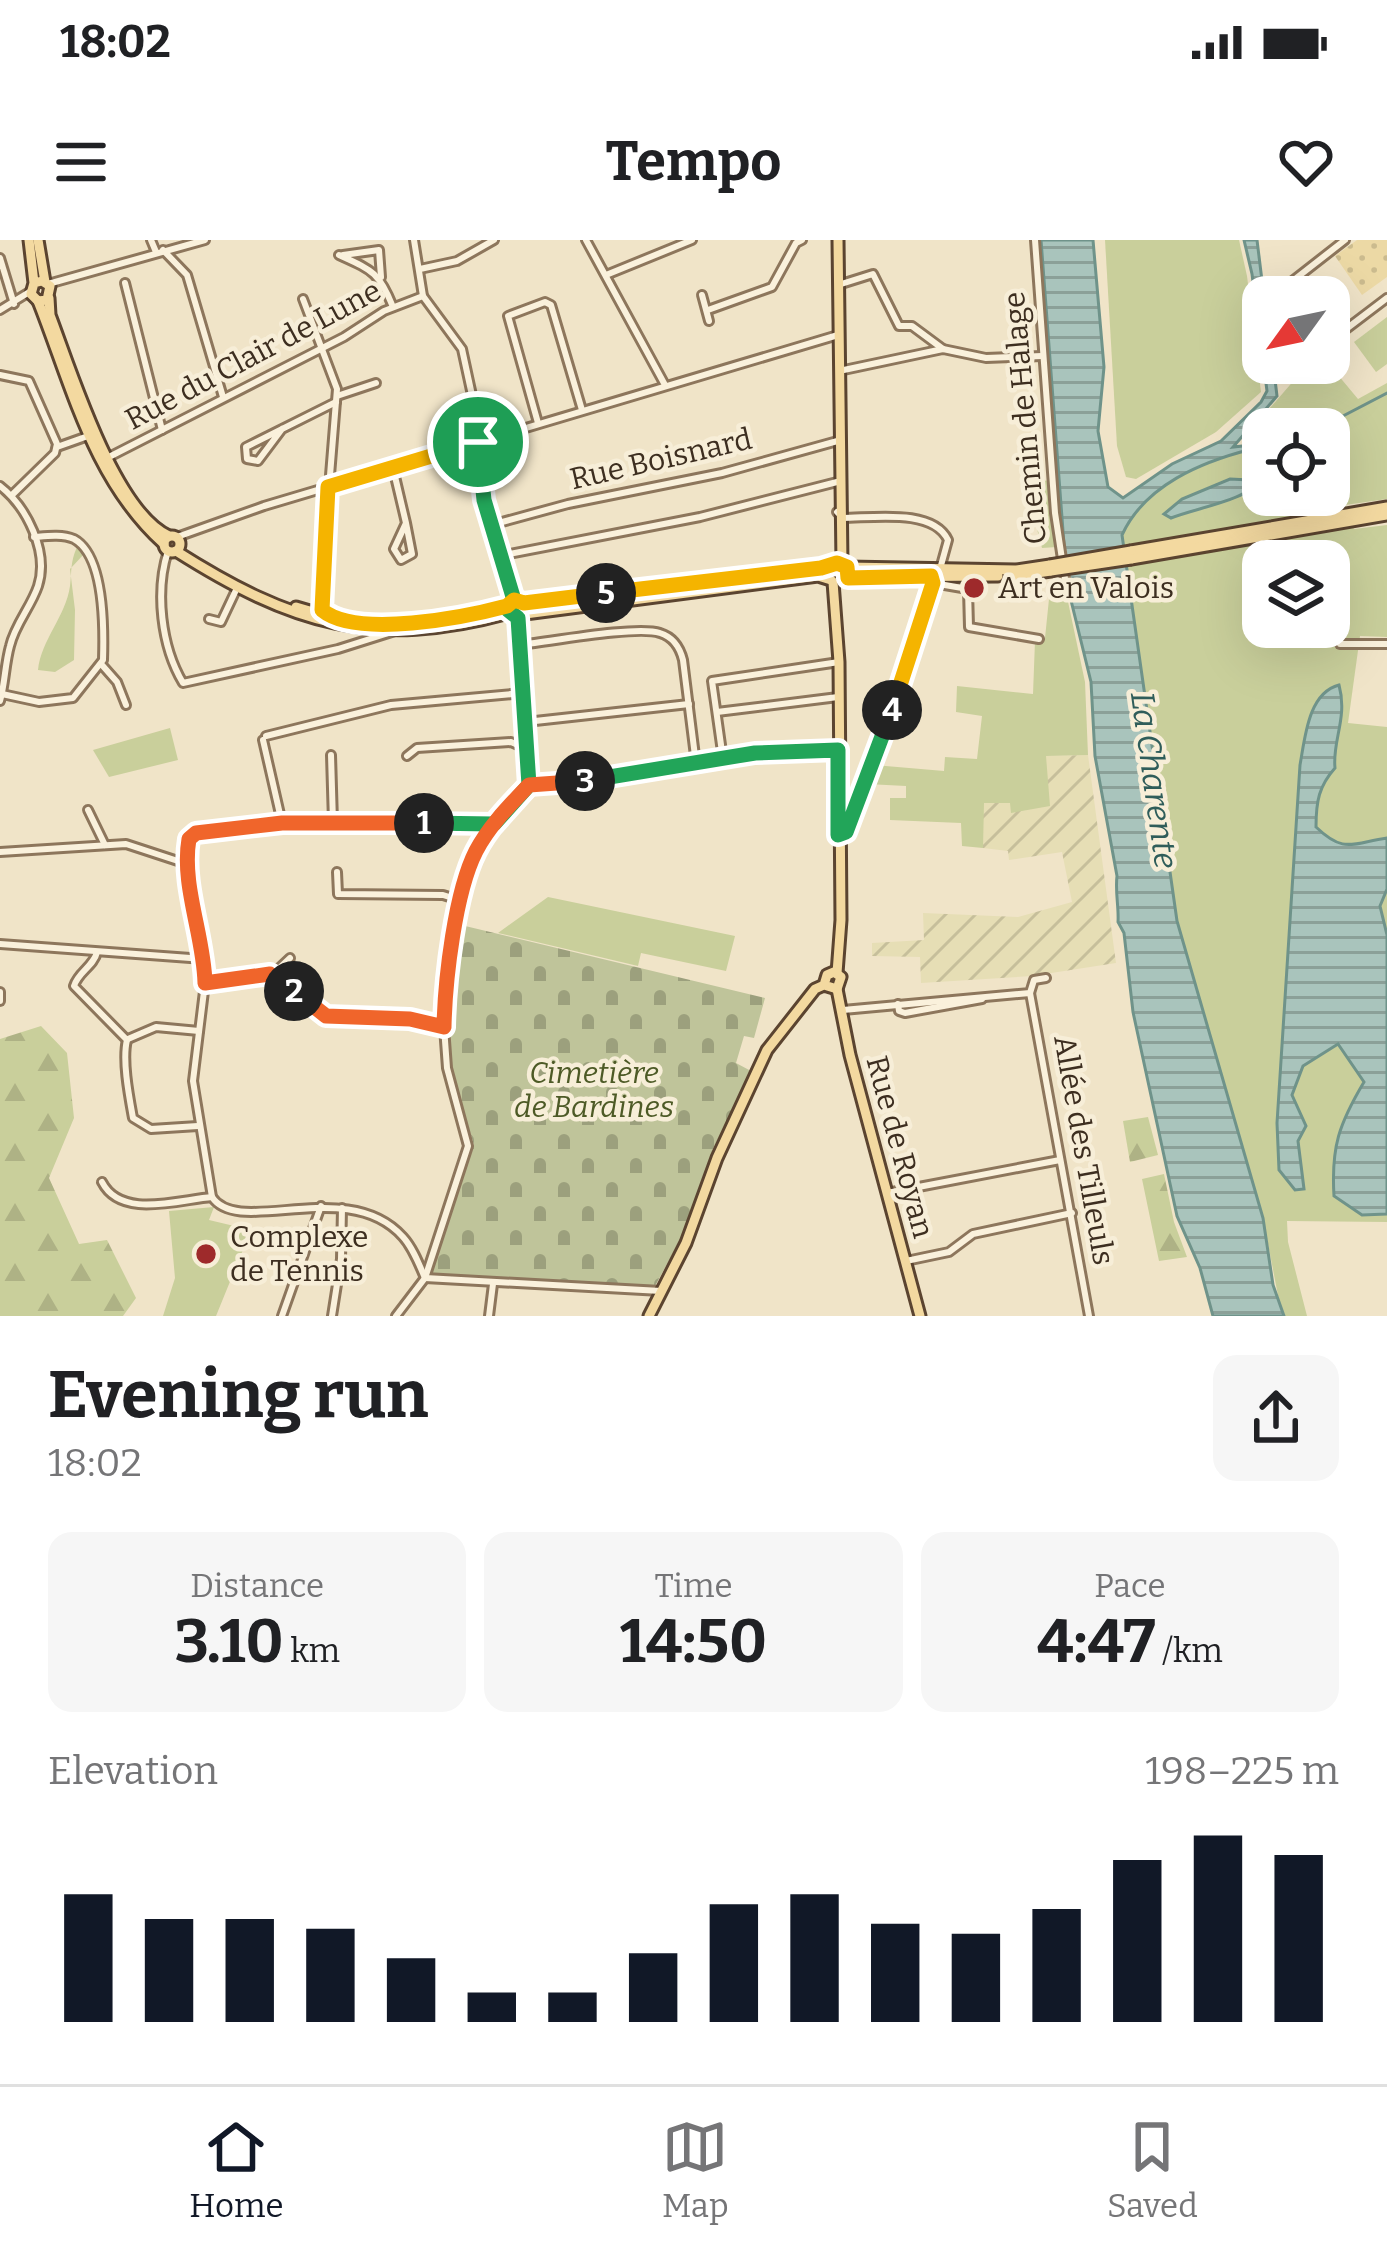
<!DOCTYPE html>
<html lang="en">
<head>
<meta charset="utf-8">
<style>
	:root { --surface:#fff; --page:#f6f6f6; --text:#202124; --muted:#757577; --line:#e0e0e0; --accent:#111827 }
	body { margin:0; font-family:Bitter,serif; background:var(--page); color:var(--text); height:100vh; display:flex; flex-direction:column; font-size:45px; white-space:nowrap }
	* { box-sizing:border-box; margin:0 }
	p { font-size:39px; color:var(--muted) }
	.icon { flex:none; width:66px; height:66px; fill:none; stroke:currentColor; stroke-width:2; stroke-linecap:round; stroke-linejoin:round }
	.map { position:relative; height:1076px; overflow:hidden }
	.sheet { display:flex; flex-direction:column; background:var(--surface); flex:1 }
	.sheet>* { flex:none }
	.needle { width:78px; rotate:237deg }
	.fabs { position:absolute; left:1242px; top:36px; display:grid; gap:24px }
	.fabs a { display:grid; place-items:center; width:108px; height:108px; border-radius:24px; background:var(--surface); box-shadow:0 12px 48px #0002; font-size:60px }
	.pin { position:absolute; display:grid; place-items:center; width:102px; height:102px; color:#fff; margin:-51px; border:6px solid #fff; border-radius:50%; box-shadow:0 3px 12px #0007 }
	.km { position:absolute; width:60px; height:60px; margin:-30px; border-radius:50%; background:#222; color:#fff; font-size:33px; line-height:60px; text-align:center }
	.round { display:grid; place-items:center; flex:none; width:126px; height:126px; border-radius:24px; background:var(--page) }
	.overview { display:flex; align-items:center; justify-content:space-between; height:204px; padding:0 48px }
	h1 { font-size:66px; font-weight:700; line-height:90px }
	.metrics { display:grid; grid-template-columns:repeat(3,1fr); gap:18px; height:204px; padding:12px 48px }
	.metrics div { display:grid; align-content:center; border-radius:24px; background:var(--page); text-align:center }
	.metrics b { font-size:60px; font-weight:700 }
	.metrics small { font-size:33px; font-weight:400 }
	.metrics p { font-size:33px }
	.chart { height:336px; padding:24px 48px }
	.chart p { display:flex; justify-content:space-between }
	.chart svg { width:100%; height:216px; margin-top:12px; stroke:var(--accent); stroke-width:6 }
	.status { display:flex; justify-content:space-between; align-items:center; height:84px; padding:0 60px; background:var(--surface); direction:ltr }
	.status svg { height:33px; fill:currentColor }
	header { display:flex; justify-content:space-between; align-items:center; height:156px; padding:0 48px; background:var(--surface); font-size:54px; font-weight:700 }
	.menu { display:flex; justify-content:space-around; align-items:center; height:168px; border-top:3px solid var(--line); background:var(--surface); font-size:33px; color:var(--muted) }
	.menu a { display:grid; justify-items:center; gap:6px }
	.menu .active { color:var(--accent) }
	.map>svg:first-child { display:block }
	.farmland { fill:url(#farmland-furrows) }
	.green { fill:#c9cf9b; fill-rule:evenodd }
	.forest { fill:url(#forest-firs) }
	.sand { fill:url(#sand-dots) }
	.cemetery { fill:url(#cemetery-stones) }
	.water { fill:url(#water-rules); stroke:#6f938a; stroke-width:3 }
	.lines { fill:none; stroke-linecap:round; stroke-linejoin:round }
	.stream { stroke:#6f938a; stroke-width:3 }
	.minor-casing { stroke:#8d765c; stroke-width:12 }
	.major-casing { stroke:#5b4430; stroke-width:15 }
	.minor { stroke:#faf1dc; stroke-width:6 }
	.major { stroke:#f3d9a0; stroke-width:9 }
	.major-bridge-casing { stroke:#5b4430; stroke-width:15; stroke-linecap:butt }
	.major-bridge { stroke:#f3d9a0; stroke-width:9 }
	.split-1-casing { stroke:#fff; stroke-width:24 }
	.split-2-casing { stroke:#fff; stroke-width:24 }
	.split-3-casing { stroke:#fff; stroke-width:24 }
	.split-4-casing { stroke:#fff; stroke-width:24 }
	.split-5-casing { stroke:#fff; stroke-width:24 }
	.split-6-casing { stroke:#fff; stroke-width:24 }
	.split-1 { stroke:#22a559; stroke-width:15 }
	.split-2 { stroke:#f0652b; stroke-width:15 }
	.split-3 { stroke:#f0652b; stroke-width:15 }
	.split-4 { stroke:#22a559; stroke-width:15 }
	.split-5 { stroke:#f5b400; stroke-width:15 }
	.split-6 { stroke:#f5b400; stroke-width:15 }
	.poi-dot { fill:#9e2a2b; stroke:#f7eed8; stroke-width:4.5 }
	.labels { text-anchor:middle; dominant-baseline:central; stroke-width:9; stroke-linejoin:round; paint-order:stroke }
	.street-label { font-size:30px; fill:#3d2e20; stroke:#f7eed8 }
	.poi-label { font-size:30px; fill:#3d2e20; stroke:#f7eed8; text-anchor:start }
	.park-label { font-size:30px; font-style:italic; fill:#4d5a26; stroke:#f7eed8 }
	.water-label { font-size:33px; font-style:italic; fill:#2f5d5a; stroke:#f7eed8 }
</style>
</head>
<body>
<div class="status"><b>18:02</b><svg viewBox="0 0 49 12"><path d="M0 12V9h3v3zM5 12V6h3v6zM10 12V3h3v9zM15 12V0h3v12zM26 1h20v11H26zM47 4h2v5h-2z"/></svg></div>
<header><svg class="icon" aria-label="menu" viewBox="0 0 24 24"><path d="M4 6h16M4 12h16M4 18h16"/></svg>Tempo<svg class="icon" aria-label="heart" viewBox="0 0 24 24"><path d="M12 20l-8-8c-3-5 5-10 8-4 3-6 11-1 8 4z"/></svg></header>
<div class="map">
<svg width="1387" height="1076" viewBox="0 0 1387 1076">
	<defs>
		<pattern id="farmland-furrows" width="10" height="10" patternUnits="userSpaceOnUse" patternTransform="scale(3)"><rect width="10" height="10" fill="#e6deb5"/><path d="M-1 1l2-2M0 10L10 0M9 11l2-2" fill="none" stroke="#c6bf9b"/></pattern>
		<pattern id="forest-firs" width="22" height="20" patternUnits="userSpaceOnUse" patternTransform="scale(3)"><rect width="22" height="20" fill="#c9cf9b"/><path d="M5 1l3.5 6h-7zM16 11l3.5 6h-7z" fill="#aeb285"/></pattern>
		<pattern id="sand-dots" width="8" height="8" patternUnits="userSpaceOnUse" patternTransform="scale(3)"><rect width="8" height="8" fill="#ecd9a5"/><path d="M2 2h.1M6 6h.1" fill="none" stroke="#cbbb8e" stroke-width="1.8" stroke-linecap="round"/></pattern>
		<pattern id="cemetery-stones" width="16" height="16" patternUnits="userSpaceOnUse" patternTransform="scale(3)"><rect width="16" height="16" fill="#bfc49a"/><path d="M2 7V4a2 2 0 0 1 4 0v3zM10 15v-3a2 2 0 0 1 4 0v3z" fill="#9ca07d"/></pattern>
		<pattern id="water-rules" width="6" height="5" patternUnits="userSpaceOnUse" patternTransform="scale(3)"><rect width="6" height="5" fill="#a9c4bc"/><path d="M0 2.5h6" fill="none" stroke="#8ba098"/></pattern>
	</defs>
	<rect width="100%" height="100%" fill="#f0e4c8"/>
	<path class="farmland" d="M1088 515 1116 723 1032 736 921 743 920 717 872 716V703L924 700 923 673 1018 677 1072 662 1062 612 1009 620 1008 611 983 608V563H1011V572L1045 516Z"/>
	<g class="green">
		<path d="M1105 0H1239L1247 36 1261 152 1216 192 1136 239 1126 237 1117 206Z"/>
		<path d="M1387 77V124L1376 132 1354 102Z"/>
		<path d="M1309 123H1328L1358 159 1387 143V259L1345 265 1354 289 1387 285V397L1360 396 1348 483 1387 487V982L1287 981 1288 1002 1307 1076H1282L1263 978 1177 681 1122 295C1147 241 1208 220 1263 206V255H1329V189H1263V194L1256 184ZM1263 321H1329V387H1263Z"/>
		<path d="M1051 240 1057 307 1042 308 1025 243Z"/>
		<path d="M77 307 85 313 70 329 75 370 74 420 55 432 38 430C41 400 66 376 70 346 72 330 70 323 77 307Z"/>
		<path d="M1067 357 1085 442 1088 515 1046 516 1050 566 1011 573 1010 563H984L983 608 962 606 961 583 890 580V558H906V546L867 544 874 525 944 531 945 517 977 519 982 476 956 472 957 446 1033 454 1035 401 1045 398 1049 359Z"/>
		<path d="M170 488 178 520 109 537 93 510Z"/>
		<path d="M548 657 735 696 726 731 641 713 638 726 498 693Z"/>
		<path d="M214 967 209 980 251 990 216 1076H163L175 1038 169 971Z"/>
	</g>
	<g class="forest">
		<path d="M41 786 67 813 74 878 49 938 79 1004 107 1000 136 1058 123 1076H0V799Z"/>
		<path d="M1148 877 1158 915 1130 922 1123 881Z"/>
		<path d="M1164 934 1174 982 1187 1017 1159 1021 1142 939Z"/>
	</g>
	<path class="sand" d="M1357 0H1387V37L1362 55 1335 16Z"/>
	<path class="cemetery" d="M461 685 765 758 754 798 744 796 736 823 751 831 713 909 680 1000 654 1048 434 1035 431 1030 474 905 451 831 448 802V763Z"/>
	<g class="water">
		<path d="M1041 0H1093L1104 127 1098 191 1108 247 1123 258 1172 224 1221 201 1261 162 1267 151 1252 34 1244 0H1257L1264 57 1263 123H1273L1277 156 1233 207 1252 205V209C1201 222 1145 245 1122 295L1177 681 1263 978 1273 1045 1284 1076H1213L1200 1028 1177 976 1133 772 1124 693 1118 682C1119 667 1115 652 1117 636L1095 516 1091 442 1067 344Z"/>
		<path d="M1230 239 1249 240 1253 250 1263 240V255H1277L1274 262 1246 252C1232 262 1191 270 1171 278L1164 274 1182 259Z"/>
		<path d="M1339 445C1348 478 1332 501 1335 528 1319 546 1316 561 1316 587 1344 614 1352 603 1387 598V649L1380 666 1387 695V974L1362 975 1334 956C1331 907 1339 884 1364 842L1338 804 1303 826 1292 855 1306 886 1298 901 1304 949 1295 950 1279 930 1277 883 1300 525C1305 498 1308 453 1339 445Z"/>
	</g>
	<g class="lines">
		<path class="stream" d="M1318 189 1387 153"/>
		<g class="minor-casing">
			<g id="minor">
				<path d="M151 0 156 12"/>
				<path d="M414 0 423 56 462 109 478 183 484 260 514 360"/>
				<path d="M586 0 665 145"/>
				<path d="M1035 0 1055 273 1067 352"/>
				<path d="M163 10 187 35 223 157"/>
				<path d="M339 15C372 30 379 32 393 67"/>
				<path d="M343 15 379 10 381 37"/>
				<path d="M0 18 14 64"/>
				<path d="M420 29 457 21 494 0"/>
				<path d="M606 35 692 0"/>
				<path d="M125 43 162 190"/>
				<path d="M48 44 205 0"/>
				<path d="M838 45 873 34 899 86H912L943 109"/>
				<path d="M702 55 709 81"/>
				<path d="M1272 57 1345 0"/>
				<path d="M303 59 337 149 320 359 325 372"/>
				<path d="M0 70 31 51"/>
				<path d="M708 70 772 47 796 3 802 0"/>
				<path d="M1329 102 1387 58"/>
				<path d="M839 131 943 109 986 118 1042 116"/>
				<path d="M0 135 29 141 57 204 55 213 12 255"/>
				<path d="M337 156 376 143"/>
				<path d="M538 183 508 76 545 62 551 65 582 170"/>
				<path d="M282 189 258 221 247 219 246 207 336 162"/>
				<path d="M57 207 88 196"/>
				<path d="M107 218 344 97 384 71 423 56"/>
				<path d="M393 228 406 283 394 309 401 320 412 314 406 283"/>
				<path d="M0 246C27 267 49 312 38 346 31 367 15 384 10 406 5 424 5 443 0 461"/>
				<path d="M837 272 843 278C872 278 933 268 948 300L940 329"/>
				<path d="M491 285 568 264 722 233 841 200"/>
				<path d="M177 297 264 266 838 95"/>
				<path d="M168 311C155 351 161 406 183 443L338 409 395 391"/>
				<path d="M499 316 700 277 837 242"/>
				<path d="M933 343 968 349 969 387 1039 399"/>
				<path d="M517 378 529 546"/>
				<path d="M209 379 221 382 237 348"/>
				<path d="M1340 404H1387"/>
				<path d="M519 405C548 402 637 385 660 393 673 397 680 408 683 420L696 524"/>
				<path d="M102 425 117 442 126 465"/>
				<path d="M2 454 39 462 73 458 103 420C104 389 105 316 74 299 62 294 47 296 34 297"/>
				<path d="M717 472 838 457"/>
				<path d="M526 482 689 464"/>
				<path d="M266 496 391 465 523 453"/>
				<path d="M263 500 282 583"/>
				<path d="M331 515 333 582"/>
				<path d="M407 516 417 508 511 502 527 509"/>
				<path d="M723 519 712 441 839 422"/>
				<path d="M88 570 105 605"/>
				<path d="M839 595 846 592 896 460 933 343 931 336"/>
				<path d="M0 612 126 604 187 624"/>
				<path d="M337 632 338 654 443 655 462 661"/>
				<path d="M0 704 204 719"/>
				<path d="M97 712C94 726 78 732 74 746L127 800C122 820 129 856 133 878L151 889 198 886"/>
				<path d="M273 734 290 718"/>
				<path d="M207 743 273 734 322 775 410 779 444 787"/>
				<path d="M0 752V761"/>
				<path d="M1030 753 1089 1076"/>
				<path d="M898 764 899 771 905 773 982 759"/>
				<path d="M843 770 1030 753 1034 740 1046 738"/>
				<path d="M128 799 156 787 199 791"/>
				<path d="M102 942C121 979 177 960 212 957"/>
				<path d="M887 953 1060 920"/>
				<path d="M906 1021 949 1012 973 994 1072 973"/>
				<path d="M425 1038C419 1024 413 1008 403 997 348 935 239 998 212 957L193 841 205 743 203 710 187 624 189 599 197 593 282 583 487 581 494 584"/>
				<path d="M425 1038 661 1051"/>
				<path d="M282 1076 321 966"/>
				<path d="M332 1076 341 1019 342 968"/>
				<path d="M396 1076 425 1038 468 906 447 828 444 787 445 750 468 631 489 590 529 546 601 540 755 513 838 510"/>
				<path d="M489 1076 493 1044"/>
			</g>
		</g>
		<g class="major-casing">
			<g id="major">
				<path d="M29 0 34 43 31 54 38 61 47 60 50 46 42 41 34 43"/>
				<path d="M38 0 45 42"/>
				<path d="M838 0 842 323"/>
				<path d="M49 58 50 75C71 130 114 271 169 296"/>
				<path d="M38 61C72 147 93 240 164 304"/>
				<circle cx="172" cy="304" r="8"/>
				<path d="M176 311C291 384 374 410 509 373L520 377 526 371 524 363 512 362 509 373"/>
				<path d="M1131 311 1387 267"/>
				<path d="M1131 319 1387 275"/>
				<path d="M847 327 1016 330 1050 325"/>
				<path d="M1015 336 1051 331"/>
				<path d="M849 337 998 336"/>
				<path d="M833 342 839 422 841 680 837 733"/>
				<path d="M524 363 831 326"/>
				<path d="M296 367C369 390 436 385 509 366"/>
				<path d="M525 374 818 336 831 340"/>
				<path d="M837 749 850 815 920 1076"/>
				<path d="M649 1076 686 1003 717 918 767 810 815 749 824 745 827 735 834 732 841 737 837 749 824 745"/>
			</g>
		</g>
		<use href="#minor" class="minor"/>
		<use href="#major" class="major"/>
		<g class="major-bridge-casing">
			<g id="major-bridge">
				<path d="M1050 325 1131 311"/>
				<path d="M1051 331 1131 319"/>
			</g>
		</g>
		<use href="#major-bridge" class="major-bridge"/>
	</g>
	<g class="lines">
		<g class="split-1-casing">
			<path id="split-1" d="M424 583 494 584 529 545 518 378 508 370 514 360 484 260 478 202"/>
		</g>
		<g class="split-2-casing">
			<path id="split-2" d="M294 751 270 734 205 743C204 696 181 645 189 599L196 593 282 583H424"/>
		</g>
		<g class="split-3-casing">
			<path id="split-3" d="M294 751 326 776 410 779 444 787C445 740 455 652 476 611 489 586 509 566 529 545L585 541"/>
		</g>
		<g class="split-4-casing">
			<path id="split-4" d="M585 541 755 513 838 510V595L846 592 892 470"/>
		</g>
		<g class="split-5-casing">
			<path id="split-5" d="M606 353 821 328 837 323 847 327 848 338 931 336 933 343 892 470"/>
		</g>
		<g class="split-6-casing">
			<path id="split-6" d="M478 202 328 247 322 370C357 399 466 377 507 366L514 360 524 363 606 353"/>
		</g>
		<use href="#split-1" class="split-1"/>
		<use href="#split-2" class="split-2"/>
		<use href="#split-3" class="split-3"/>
		<use href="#split-4" class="split-4"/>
		<use href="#split-5" class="split-5"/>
		<use href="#split-6" class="split-6"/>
	</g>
	<g class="poi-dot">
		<circle cx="974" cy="348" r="12"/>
		<circle cx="206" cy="1014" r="12"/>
	</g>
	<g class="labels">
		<g class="street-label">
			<text transform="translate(253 115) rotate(-28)">Rue du Clair de Lune</text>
			<text transform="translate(1025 178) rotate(-95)">Chemin de Halage</text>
			<text transform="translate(661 219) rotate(-13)">Rue Boisnard</text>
			<text transform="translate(900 907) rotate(75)">Rue de Royan</text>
			<text transform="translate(1084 910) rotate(80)">Allée des Tilleuls</text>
		</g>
		<g class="poi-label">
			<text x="998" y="348">Art en Valois</text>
			<text x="230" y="997">Complexe<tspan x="230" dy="34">de Tennis</tspan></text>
		</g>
		<g class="park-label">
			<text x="594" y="833">Cimetière<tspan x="594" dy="34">de Bardines</tspan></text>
		</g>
		<g class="water-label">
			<text transform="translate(1154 540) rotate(82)">La Charente</text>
		</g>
	</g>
</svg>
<div class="fabs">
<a><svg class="needle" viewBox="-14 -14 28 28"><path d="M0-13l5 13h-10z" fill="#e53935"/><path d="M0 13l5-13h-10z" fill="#757577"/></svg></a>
<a><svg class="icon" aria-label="locate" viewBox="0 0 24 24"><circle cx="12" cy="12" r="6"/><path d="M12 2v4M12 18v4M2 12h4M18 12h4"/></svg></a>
<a><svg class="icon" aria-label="layers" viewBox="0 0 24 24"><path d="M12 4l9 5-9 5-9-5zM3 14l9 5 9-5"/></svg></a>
</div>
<div class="pin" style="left:478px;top:202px;background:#1e9e55"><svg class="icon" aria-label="arrive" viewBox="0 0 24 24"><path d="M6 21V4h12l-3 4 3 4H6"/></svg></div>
<b class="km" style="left:424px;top:583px">1</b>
<b class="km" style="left:294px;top:751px">2</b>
<b class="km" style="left:585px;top:541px">3</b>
<b class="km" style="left:892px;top:470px">4</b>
<b class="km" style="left:606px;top:353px">5</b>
</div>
<section class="sheet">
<div class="overview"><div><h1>Evening run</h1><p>18:02</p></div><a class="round"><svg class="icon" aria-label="share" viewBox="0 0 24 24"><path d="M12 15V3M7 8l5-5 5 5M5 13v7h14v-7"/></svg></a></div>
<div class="metrics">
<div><p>Distance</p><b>3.10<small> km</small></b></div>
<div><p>Time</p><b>14:50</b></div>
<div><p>Pace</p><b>4:47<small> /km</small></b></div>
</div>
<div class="chart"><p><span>Elevation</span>198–225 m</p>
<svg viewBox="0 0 160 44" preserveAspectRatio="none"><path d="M5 44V18M15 44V23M25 44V23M35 44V25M45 44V31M55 44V38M65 44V38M75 44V30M85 44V20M95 44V18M105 44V24M115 44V26M125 44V21M135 44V11M145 44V6M155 44V10"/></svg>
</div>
</section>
<nav class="menu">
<a class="active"><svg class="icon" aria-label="home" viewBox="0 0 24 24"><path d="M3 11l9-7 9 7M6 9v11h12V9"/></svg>Home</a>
<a><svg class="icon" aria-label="map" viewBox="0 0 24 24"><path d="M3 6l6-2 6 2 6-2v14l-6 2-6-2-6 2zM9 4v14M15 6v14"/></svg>Map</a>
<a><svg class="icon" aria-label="saved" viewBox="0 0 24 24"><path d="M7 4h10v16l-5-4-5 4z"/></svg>Saved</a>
</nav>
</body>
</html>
